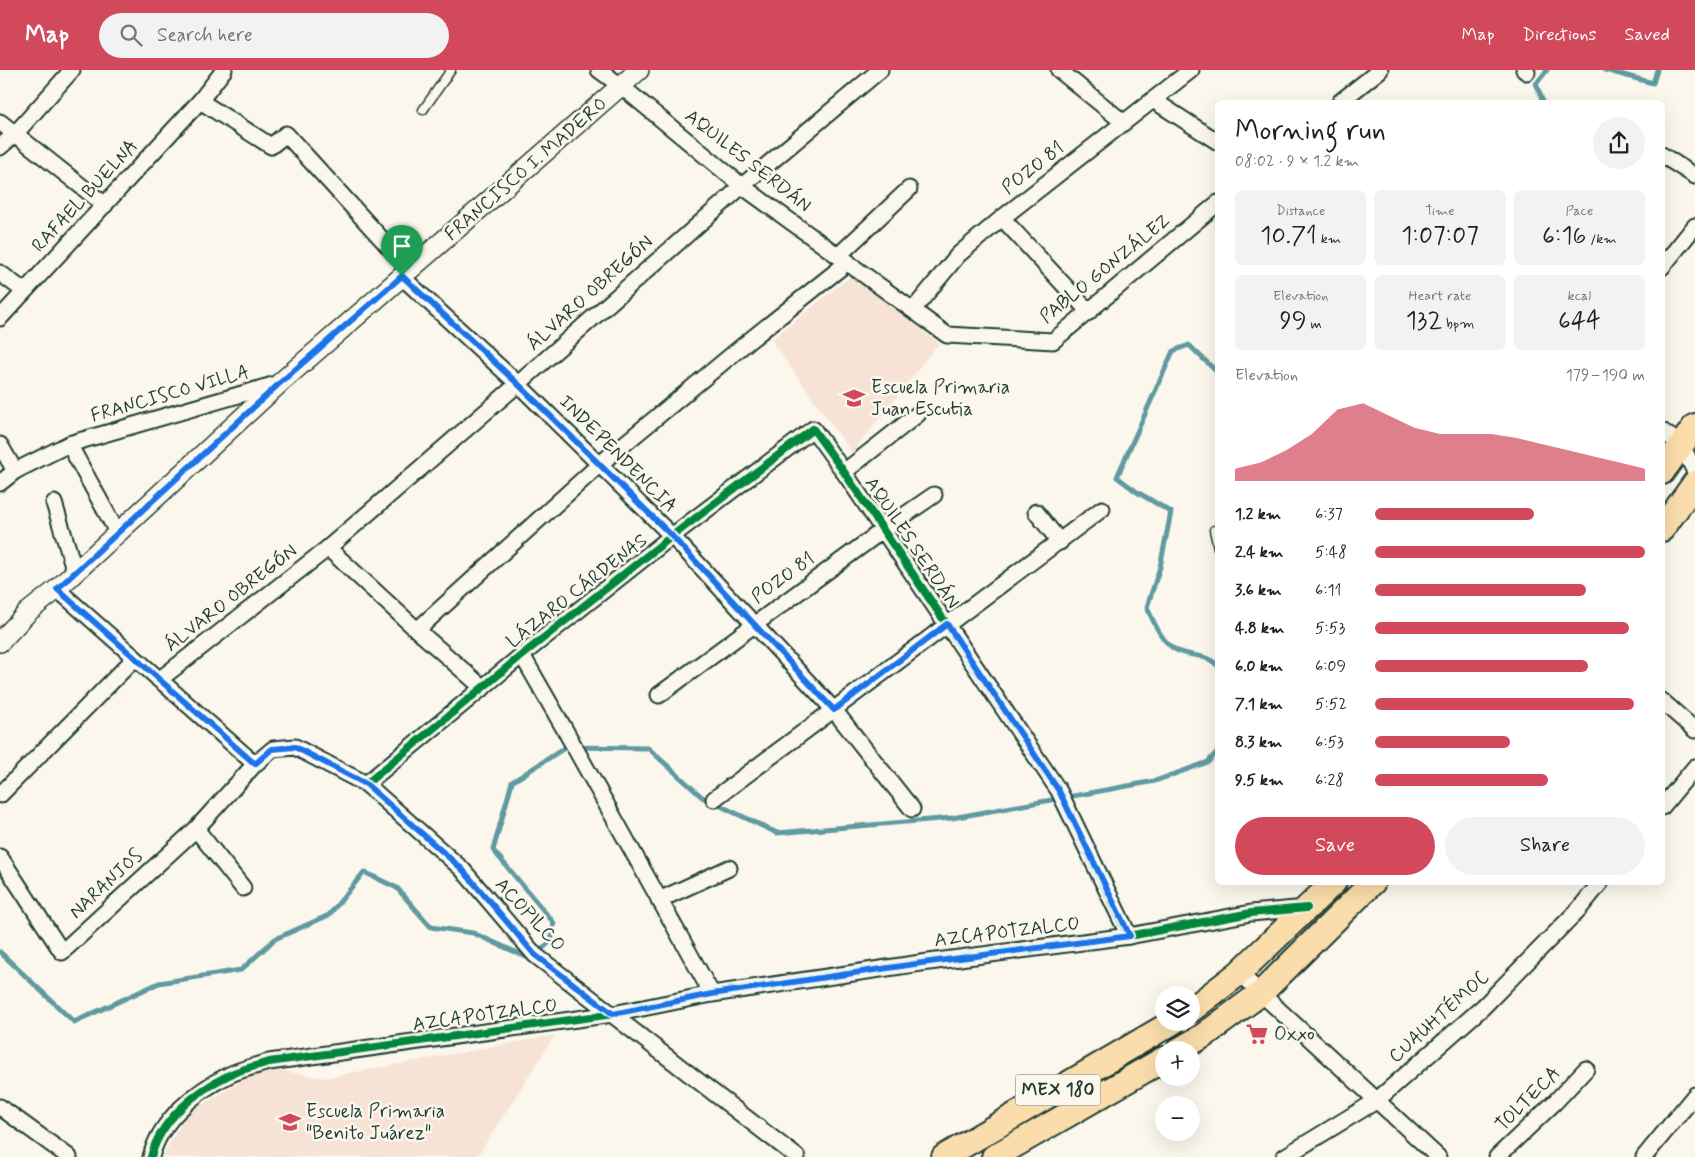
<!DOCTYPE html>
<html lang="en">
<head>
<meta charset="utf-8">
<style>
	:root { --surface:#fff; --page:#f2f2f2; --text:#202124; --muted:#757577; --accent:#d1495b }
	body { margin:0; font-family:Mynerve,sans-serif; background:var(--page); color:var(--text); height:100vh; display:flex; flex-direction:column; font-size:19px; white-space:nowrap }
	* { box-sizing:border-box; margin:0 }
	p { font-size:16px; color:var(--muted) }
	.icon { flex:none; width:28px; height:28px; fill:none; stroke:currentColor; stroke-width:2; stroke-linecap:round; stroke-linejoin:round }
	.map { position:relative; flex:1; overflow:hidden }
	.side { position:absolute; left:1215px; top:30px; width:450px; height:785px; display:flex; flex-direction:column; background:var(--surface); border-radius:8px; box-shadow:0 5px 20px #0002 }
	.side>* { flex:none }
	.buttons { position:absolute; left:1155px; top:916px; display:grid; gap:10px }
	.buttons a { display:grid; place-items:center; width:45px; height:45px; border-radius:50%; background:var(--surface); box-shadow:0 5px 20px #0002; font-size:25px }
	.pin { position:absolute; display:grid; place-items:center; width:42px; height:42px; color:#fff; margin:-51px -21px; border-radius:50% 50% 50% 0; rotate:-45deg; box-shadow:0 0 5px #0007 }
	.pin .icon { rotate:45deg }
	.round { display:grid; place-items:center; flex:none; width:52px; height:52px; border-radius:26px; background:var(--page) }
	.summary { display:flex; align-items:center; justify-content:space-between; height:85px; padding:0 20px }
	h1 { font-size:28px; font-weight:600; line-height:38px }
	.stats { display:grid; grid-template-columns:repeat(3,1fr); gap:8px; height:85px; padding:5px 20px }
	.stats div { display:grid; align-content:center; border-radius:8px; background:var(--page); text-align:center }
	.stats b { font-size:25px; font-weight:600 }
	.stats small { font-size:14px; font-weight:400 }
	.stats p { font-size:14px }
	.chart { height:140px; padding:10px 20px }
	.chart p { display:flex; justify-content:space-between }
	.chart svg { width:100%; height:90px; margin-top:5px; fill:var(--accent); opacity:.7 }
	.action { display:flex; gap:10px; margin-top:auto; padding:10px 20px }
	.action a { flex:1; height:58px; border-radius:30px; background:var(--accent); color:#fff; font-size:20px; font-weight:600; line-height:58px; text-align:center }
	.action a+a { background:var(--page); color:var(--text) }
	ul { padding:0 20px; list-style:none; font-size:16px }
	li { display:grid; grid-template-columns:80px 60px 1fr; align-items:center; height:38px }
	li i { height:12px; border-radius:6px; background:var(--accent) }
	header { display:flex; align-items:center; gap:30px; box-sizing:border-box; height:70px; padding:0 25px; background:var(--accent); color:#fff }
	header strong { font-size:24px }
	nav { display:flex; gap:28px; margin-inline-start:auto; font-size:18px }
	.search { width:350px; height:45px; background:var(--page); display:flex; align-items:center; gap:12px; box-sizing:border-box; padding:0 18px; border-radius:28px; color:var(--muted); font-size:19px }
	.map>svg:first-child { display:block }
	.built { fill:#f6e3d6 }
	.lines { fill:none; stroke-linecap:round; stroke-linejoin:round }
	.stream { stroke:#5f9aa0; stroke-width:5 }
	.service-casing { stroke:#1f3d34; stroke-width:11 }
	.minor-casing { stroke:#1f3d34; stroke-width:19 }
	.tertiary-casing { stroke:#1f3d34; stroke-width:22 }
	.primary-casing { stroke:#1f3d34; stroke-width:28 }
	.service { stroke:#fbf7ec; stroke-width:8 }
	.minor { stroke:#fbf7ec; stroke-width:15 }
	.tertiary { stroke:#fbf7ec; stroke-width:19 }
	.primary { stroke:#fbddab; stroke-width:24 }
	.cycleway-casing { stroke:#fbf7ec; stroke-width:11 }
	.cycleway { stroke:#00873e; stroke-width:8 }
	.route-casing { stroke:#fff; stroke-width:10 }
	.route { stroke:#1a73e8; stroke-width:6 }
	.labels { text-anchor:middle; dominant-baseline:central; stroke-width:5; stroke-linejoin:round; paint-order:stroke }
	.shield { fill:#fbf7ec; stroke:#61756b; stroke-width:1 }
	.shield-label { font-size:18px; font-weight:bold; fill:#1f3d34 }
	.street-label { font-size:19px; fill:#1f3d34; stroke:#fbf7ec }
	.poi-label { font-size:19px; fill:#1f3d34; stroke:#fbf7ec; text-anchor:start }
</style>
</head>
<body>
<header>
<strong>Map</strong>
<div class="search"><svg class="icon" aria-label="search" viewBox="0 0 24 24"><circle cx="10" cy="10" r="6"/><path d="M15 15l6 6"/></svg>Search here</div>
<nav><a>Map</a><a>Directions</a><a>Saved</a></nav>
</header>
<div class="map">
<svg width="1695" height="1087" viewBox="0 0 1695 1087">
	<rect width="100%" height="100%" fill="#fbf7ec"/>
	<filter id="ink" filterUnits="userSpaceOnUse"><feTurbulence type="fractalNoise" baseFrequency=".02" numOctaves="2"/><feDisplacementMap in="SourceGraphic" scale="10" xChannelSelector="R" yChannelSelector="G"/><feConvolveMatrix kernelMatrix="1 2 1 2 8 2 1 2 1" color-interpolation-filters="sRGB"/></filter>
	<g filter="url(#ink)">
		<g class="built">
			<path d="M851 206 939 273 852 383 771 270Z"/>
			<path d="M555 965 477 1087H162L175 1063 190 1042 263 999 278 1000 324 1008Z"/>
		</g>
		<g class="lines">
			<g class="stream">
				<path d="M1605 0 1653 13 1657 0"/>
				<path d="M1543 32 1536 14 1547 0"/>
				<path d="M1218 303 1189 275 1173 281 1117 407 1137 422 1171 442 1160 497 1147 537C1153 551 1163 575 1178 581 1192 587 1207 584 1218 596"/>
				<path d="M0 882 74 952 159 913 241 900 275 869 329 845 364 802 397 818 431 857 473 863 531 889 551 871 554 853 493 780 512 712 566 677 648 678 702 727 777 763 952 748 1155 711 1208 692 1218 681"/>
			</g>
			<g class="service-casing">
				<g id="service">
					<path d="M423 40 451 0"/>
					<path d="M1214 460 1218 478"/>
				</g>
			</g>
			<g class="minor-casing">
				<g id="minor">
					<path d="M599 0 621 16 742 116 947 265 1053 271 1218 133"/>
					<path d="M1059 0 1123 52"/>
					<path d="M1524 0 1527 2"/>
					<path d="M1153 30 1218 72"/>
					<path d="M200 31 271 76 286 64 410 200"/>
					<path d="M1340 32 1380 0"/>
					<path d="M0 52 105 135"/>
					<path d="M0 77 15 64 72 0"/>
					<path d="M1662 85 1695 106"/>
					<path d="M1002 148 1089 242"/>
					<path d="M839 185 909 119"/>
					<path d="M1662 197 1695 156"/>
					<path d="M0 203 24 221"/>
					<path d="M402 207 518 314 672 466 834 640 912 739"/>
					<path d="M913 240 958 185 1002 148 1191 0"/>
					<path d="M0 248 200 31 224 0"/>
					<path d="M1662 361 1682 375 1695 402"/>
					<path d="M69 374 117 462"/>
					<path d="M0 375 15 401"/>
					<path d="M844 402 918 344"/>
					<path d="M0 413 15 401 69 374 280 313"/>
					<path d="M54 433 75 502"/>
					<path d="M1036 442 1060 472"/>
					<path d="M328 478 417 560 483 618"/>
					<path d="M57 519 255 694"/>
					<path d="M417 560 600 394 745 274 848 192"/>
					<path d="M522 585 565 660 712 924"/>
					<path d="M159 610 328 478 518 314 742 116 880 0"/>
					<path d="M659 625 883 460 934 425"/>
					<path d="M1662 631 1695 660"/>
					<path d="M366 714 522 585 672 466 813 359 844 402 1059 721 1129 866"/>
					<path d="M0 725 134 589"/>
					<path d="M714 729 1102 439"/>
					<path d="M1662 737 1695 697"/>
					<path d="M196 759 243 818"/>
					<path d="M0 787 62 882 196 759 255 694 273 679 295 677 366 714 462 799 535 885 797 1087"/>
					<path d="M659 830 729 798"/>
					<path d="M1239 903 1438 1087"/>
					<path d="M0 1037 69 1087"/>
					<path d="M151 1087C160 1050 196 1021 229 1005 241 999 256 996 269 992L613 944 712 924 921 893 1129 866 1251 843 1307 838"/>
					<path d="M1284 1087 1376 1031 1483 937 1579 839 1601 812"/>
					<path d="M1497 1087 1555 1032 1586 999"/>
					<path d="M1644 1087 1695 1025"/>
				</g>
			</g>
			<g class="tertiary-casing">
				<path id="tertiary" d="M0 572 28 542 57 519 281 312 639 0"/>
			</g>
			<g class="primary-casing">
				<g id="primary">
					<path d="M1662 402 1695 356"/>
					<path d="M1662 459 1695 413"/>
					<path d="M1191 940 1239 903 1334 812"/>
					<path d="M1179 980 1203 966 1261 923 1373 812"/>
					<path d="M944 1087 1173 952"/>
					<path d="M994 1087 1164 989"/>
				</g>
			</g>
			<use href="#service" class="service"/>
			<use href="#minor" class="minor"/>
			<use href="#tertiary" class="tertiary"/>
			<use href="#primary" class="primary"/>
			<g class="cycleway-casing">
				<g id="cycleway">
					<path d="M366 714 522 585 672 466 813 359 844 402 1059 721 1129 866"/>
					<path d="M151 1087C160 1050 196 1021 229 1005 241 999 256 996 269 992L613 944 712 924 921 893 1129 866 1251 843 1307 838"/>
				</g>
			</g>
			<use href="#cycleway" class="cycleway"/>
		</g>
	</g>
	<g class="lines" filter="url(#ink)">
		<g class="route-casing">
			<path id="route" d="M402 206 518 314 672 466 834 640 947 554 1059 721 1130 866 922 893 712 924 613 944 535 885 462 799 366 714 295 677 272 679 255 694 57 519 281 312Z"/>
		</g>
		<use href="#route" class="route"/>
	</g>
	<defs>
		<g id="school-bare" transform="scale(1.725)"><path d="M0-5L7-2L0 1L-7-2ZM-4 1L0 2.5L4 1V4Q0 6-4 4Z" fill="#d1495b" stroke="#fbf7ec" stroke-width="2.5" paint-order="stroke"/></g>
		<g id="supermarket-bare" transform="scale(1.725)"><path d="M-6-5.5h2.5l.6 2H6L4.5 2H-2.5L-4.4-4H-6ZM-1.5 3.2a1.3 1.3 0 1 0 .1 0ZM3 3.2a1.3 1.3 0 1 0 .1 0Z" fill="#d1495b" stroke="#fbf7ec" stroke-width="2.5" paint-order="stroke"/></g>
	</defs>
	<g fill-rule="evenodd">
		<use href="#school-bare" x="854" y="328"/>
		<use href="#supermarket-bare" x="1257" y="964"/>
		<use href="#school-bare" x="290" y="1052"/>
	</g>
	<g class="labels">
		<rect class="shield" x="1015.5" y="1004.5" width="85" height="31" rx="4"/>
		<g class="shield-label">
			<text x="1058" y="1020">MEX 180</text>
		</g>
		<g class="street-label">
			<text transform="translate(748 91) rotate(38)">AQUILES SERDÁN</text>
			<text transform="translate(1033 98) rotate(-38)">POZO 81</text>
			<text transform="translate(526 99) rotate(-41)">FRANCISCO I. MADERO</text>
			<text transform="translate(85 126) rotate(-47)">RAFAEL BUELNA</text>
			<text transform="translate(1105 199) rotate(-39)">PABLO GONZÁLEZ</text>
			<text transform="translate(590 223) rotate(-42)">ÁLVARO OBREGÓN</text>
			<text transform="translate(170 324) rotate(-16)">FRANCISCO VILLA</text>
			<text transform="translate(618 384) rotate(45)">INDEPENDENCIA</text>
			<text transform="translate(912 473) rotate(56)">AQUILES SERDÁN</text>
			<text transform="translate(783 508) rotate(-36)">POZO 81</text>
			<text transform="translate(577 521) rotate(-38)">LÁZARO CÁRDENAS</text>
			<text transform="translate(231 528) rotate(-38)">ÁLVARO OBREGÓN</text>
			<text transform="translate(106 814) rotate(-43)">NARANJOS</text>
			<text transform="translate(530 845) rotate(47)">ACOPILCO</text>
			<text transform="translate(1007 862) rotate(-7)">AZCAPOTZALCO</text>
			<text transform="translate(485 945) rotate(-8)">AZCAPOTZALCO</text>
			<text transform="translate(1439 947) rotate(-42)">CUAUHTÉMOC</text>
			<text transform="translate(1528 1029) rotate(-45)">TOLTECA</text>
		</g>
		<g class="poi-label">
			<text x="871" y="317">Escuela Primaria<tspan x="871" dy="22">Juan Escutia</tspan></text>
			<text x="1274" y="964">Oxxo</text>
			<text x="306" y="1041">Escuela Primaria<tspan x="306" dy="22">"Benito Juárez"</tspan></text>
		</g>
	</g>
</svg>
<div class="buttons">
<a><svg class="icon" aria-label="layers" viewBox="0 0 24 24"><path d="M12 4l9 5-9 5-9-5zM3 14l9 5 9-5"/></svg></a>
<a>+</a>
<a>−</a>
</div>
<div class="pin" style="left:402px;top:206px;background:#1e9e55"><svg class="icon" aria-label="arrive" viewBox="0 0 24 24"><path d="M6 21V4h12l-3 4 3 4H6"/></svg></div>
<section class="side">
<div class="summary"><div><h1>Morning run</h1><p>08:02 · 9 × 1.2 km</p></div><a class="round"><svg class="icon" aria-label="share" viewBox="0 0 24 24"><path d="M12 15V3M7 8l5-5 5 5M5 13v7h14v-7"/></svg></a></div>
<div class="stats">
<div><p>Distance</p><b>10.71<small> km</small></b></div>
<div><p>Time</p><b>1:07:07</b></div>
<div><p>Pace</p><b>6:16<small> /km</small></b></div>
</div>
<div class="stats">
<div><p>Elevation</p><b>99<small> m</small></b></div>
<div><p>Heart rate</p><b>132<small> bpm</small></b></div>
<div><p>kcal</p><b>644</b></div>
</div>
<div class="chart"><p><span>Elevation</span>179–190 m</p>
<svg viewBox="0 0 160 44" preserveAspectRatio="none"><path d="M0 44V38L10 35L20 29L30 21L40 9L50 6L60 12L70 18L80 21L90 21L100 21L110 23L120 26L130 29L140 32L150 35L160 38V44z"/></svg>
</div>
<ul>
<li><b>1.2 km</b>6:37<i style="width:59%"></i></li>
<li><b>2.4 km</b>5:48<i style="width:100%"></i></li>
<li><b>3.6 km</b>6:11<i style="width:78%"></i></li>
<li><b>4.8 km</b>5:53<i style="width:94%"></i></li>
<li><b>6.0 km</b>6:09<i style="width:79%"></i></li>
<li><b>7.1 km</b>5:52<i style="width:96%"></i></li>
<li><b>8.3 km</b>6:53<i style="width:50%"></i></li>
<li><b>9.5 km</b>6:28<i style="width:64%"></i></li>
</ul>
<div class="action"><a>Save</a><a>Share</a></div>
</section>
</div>
</body>
</html>
